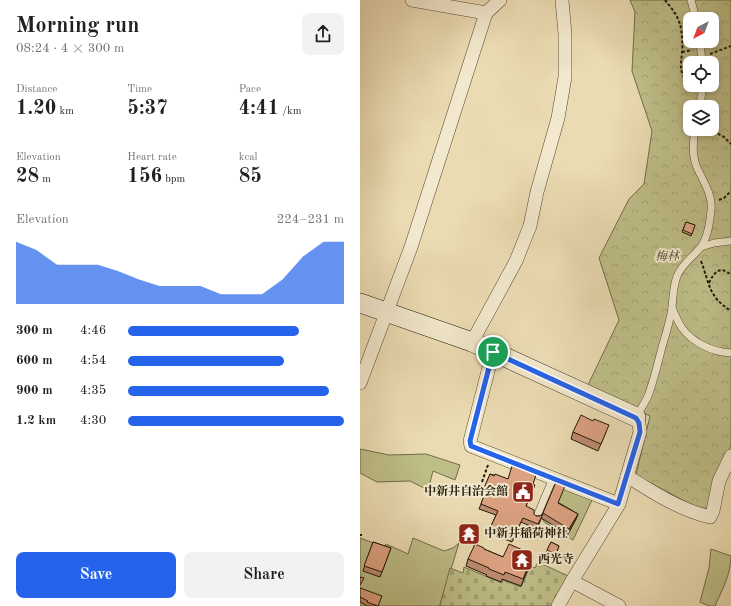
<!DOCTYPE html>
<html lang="en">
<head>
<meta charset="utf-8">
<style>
	:root { --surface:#fff; --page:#f2f2f2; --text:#202124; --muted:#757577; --accent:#2563eb }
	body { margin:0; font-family:"Old Standard TT","Noto Serif JP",serif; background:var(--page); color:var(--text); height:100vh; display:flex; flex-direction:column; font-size:15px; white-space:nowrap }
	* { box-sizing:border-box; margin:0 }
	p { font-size:13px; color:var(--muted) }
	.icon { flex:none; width:22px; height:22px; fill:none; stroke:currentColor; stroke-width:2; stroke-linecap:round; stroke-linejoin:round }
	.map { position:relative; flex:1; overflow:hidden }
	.drawer { display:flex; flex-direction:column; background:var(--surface); width:360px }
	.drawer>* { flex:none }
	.needle { width:26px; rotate:221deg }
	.buttons { position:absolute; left:323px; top:12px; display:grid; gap:8px }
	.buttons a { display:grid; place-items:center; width:36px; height:36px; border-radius:8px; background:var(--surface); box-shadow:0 2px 6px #0003; font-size:20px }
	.pin { position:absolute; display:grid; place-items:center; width:34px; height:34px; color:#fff; margin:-17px; border:2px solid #fff; border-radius:50%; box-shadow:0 1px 4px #0007 }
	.round { display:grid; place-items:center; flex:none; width:42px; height:42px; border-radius:8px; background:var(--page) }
	.head { display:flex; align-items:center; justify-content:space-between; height:68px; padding:0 16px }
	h1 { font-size:22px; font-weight:800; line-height:30px }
	.stats { display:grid; grid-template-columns:repeat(3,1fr); gap:6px; height:68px; padding:4px 16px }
	.stats div { display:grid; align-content:center }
	.stats b { font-size:20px; font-weight:800 }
	.stats small { font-size:11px; font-weight:400 }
	.stats p { font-size:11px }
	.chart { height:112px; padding:8px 16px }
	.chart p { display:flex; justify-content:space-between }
	.chart svg { width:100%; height:72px; margin-top:4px; fill:var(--accent); opacity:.7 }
	.cta { display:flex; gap:8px; margin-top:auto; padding:8px 16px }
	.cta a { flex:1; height:46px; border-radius:8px; background:var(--accent); color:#fff; font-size:16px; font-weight:800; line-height:46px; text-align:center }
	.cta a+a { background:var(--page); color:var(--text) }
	ul { padding:0 16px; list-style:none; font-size:13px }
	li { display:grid; grid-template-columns:64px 48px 1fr; align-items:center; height:30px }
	li i { height:10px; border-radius:5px; background:var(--accent) }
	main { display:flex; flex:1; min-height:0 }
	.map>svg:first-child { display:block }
	.green { fill:#bebe88; stroke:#716c48 }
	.forest { fill:url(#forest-crowns); stroke:#716c48; fill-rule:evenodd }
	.cemetery { fill:url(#cemetery-stones); stroke:#716c48 }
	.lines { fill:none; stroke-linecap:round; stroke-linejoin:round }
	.lane-casing { stroke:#564a33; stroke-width:8 }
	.street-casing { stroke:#564a33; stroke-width:14 }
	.secondary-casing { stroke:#241909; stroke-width:20 }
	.path { stroke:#241909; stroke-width:2; stroke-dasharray:3 2; stroke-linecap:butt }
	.lane { stroke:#f2e8cd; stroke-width:7 }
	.street { stroke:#f2e8cd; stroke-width:13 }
	.secondary { stroke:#f2e8cd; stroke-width:19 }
	.wall { fill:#be8b70; stroke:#241909 }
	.shaded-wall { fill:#9b715b; stroke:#241909 }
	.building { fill:#dda282; stroke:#241909 }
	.route-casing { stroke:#fff; stroke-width:8 }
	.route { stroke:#2563eb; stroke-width:5 }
	.labels { text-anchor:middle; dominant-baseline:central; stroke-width:4; stroke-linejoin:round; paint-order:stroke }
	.park-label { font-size:12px; font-style:italic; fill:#524b2f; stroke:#f2e8cd }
	.poi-label { font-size:12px; font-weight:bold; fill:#241909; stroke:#f2e8cd; text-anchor:start }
</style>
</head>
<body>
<main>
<section class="drawer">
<div class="head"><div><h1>Morning run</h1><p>08:24 · 4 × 300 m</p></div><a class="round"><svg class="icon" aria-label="share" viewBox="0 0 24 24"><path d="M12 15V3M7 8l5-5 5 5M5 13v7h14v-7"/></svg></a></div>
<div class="stats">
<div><p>Distance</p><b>1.20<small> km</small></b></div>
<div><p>Time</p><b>5:37</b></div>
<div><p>Pace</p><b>4:41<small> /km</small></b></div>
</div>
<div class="stats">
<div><p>Elevation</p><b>28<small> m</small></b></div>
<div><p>Heart rate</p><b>156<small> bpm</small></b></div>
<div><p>kcal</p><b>85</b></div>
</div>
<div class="chart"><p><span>Elevation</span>224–231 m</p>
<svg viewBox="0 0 160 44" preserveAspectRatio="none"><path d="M0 44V6L10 11L20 20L30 20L40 20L50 24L60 29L70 33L80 33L90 33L100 38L110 38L120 38L130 29L140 15L150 6L160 6V44z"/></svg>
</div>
<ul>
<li><b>300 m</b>4:46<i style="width:79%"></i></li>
<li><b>600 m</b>4:54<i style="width:72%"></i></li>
<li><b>900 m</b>4:35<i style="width:93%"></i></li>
<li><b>1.2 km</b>4:30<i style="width:100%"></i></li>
</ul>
<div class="cta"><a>Save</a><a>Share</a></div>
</section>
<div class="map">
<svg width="371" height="606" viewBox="0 0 371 606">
	<defs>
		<pattern id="forest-crowns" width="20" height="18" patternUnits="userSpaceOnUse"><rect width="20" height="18" fill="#bebe88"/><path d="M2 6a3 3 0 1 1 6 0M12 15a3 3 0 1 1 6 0" fill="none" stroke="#a3a374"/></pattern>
		<pattern id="cemetery-stones" width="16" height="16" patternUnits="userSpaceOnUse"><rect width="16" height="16" fill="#bebe88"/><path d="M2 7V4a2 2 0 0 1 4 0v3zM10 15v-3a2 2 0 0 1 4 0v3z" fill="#a3a374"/></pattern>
	</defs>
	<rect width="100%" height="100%" fill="#ebdbb2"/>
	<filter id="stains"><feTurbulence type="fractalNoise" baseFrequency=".005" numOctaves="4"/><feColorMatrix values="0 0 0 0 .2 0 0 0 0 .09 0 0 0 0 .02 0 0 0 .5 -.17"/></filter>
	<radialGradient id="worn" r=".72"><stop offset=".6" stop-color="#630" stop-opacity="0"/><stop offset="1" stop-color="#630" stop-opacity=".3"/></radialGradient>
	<g class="green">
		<path d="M0 449 29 455 66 454 100 465 95 480 73 471 68 490 50 481 17 482 0 473Z"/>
		<path d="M194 483 233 498 213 540 184 522 181 516Z"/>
		<path d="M0 538 24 547 26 544 48 554 53 538 84 551 93 548 99 543 80 605 78 606H0Z"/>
		<path d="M351 549 371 556C371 574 362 590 355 606H349L340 602 349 568Z"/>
	</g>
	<path class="forest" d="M270 0H371V446L354 479 349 508 343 511 276 475 290 416 227 387 259 320 239 258 269 199 284 184 292 131 272 71 275 12ZM330 19H352V41H330ZM330 63H352V85H330ZM330 107H352V129H330Z"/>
	<path class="cemetery" d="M178 562 208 576 191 606H83L80 605 90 568 103 573 104 567 142 583 143 580 161 587 170 566 175 568Z"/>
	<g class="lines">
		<g class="lane-casing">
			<g id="lane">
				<path d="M331 0 336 19"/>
				<path d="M340 41 342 63"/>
				<path d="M339 107 342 93V85"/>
				<path d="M341 247 354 243 371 241"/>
				<path d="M312 308C315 315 318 322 322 328 333 343 352 352 371 353"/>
				<path d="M276 417C280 410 285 403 288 396 294 380 298 363 302 347 306 334 310 321 312 308 313 297 313 287 317 276 322 264 332 258 340 248 348 238 350 222 351 210 353 194 342 180 336 165 332 154 333 141 335 129"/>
				<path d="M177 516 193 478"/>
			</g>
		</g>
		<g class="street-casing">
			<g id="street">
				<path d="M126 13 140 0"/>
				<path d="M112 342 156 261 170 226 177 192 198 118 205 77V34L202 0"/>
				<path d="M133 352 110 441 111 446 259 504"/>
				<path d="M0 383 51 247 126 13 52 0"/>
				<path d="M267 476C292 492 320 510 350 517L353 511 359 481 371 456"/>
				<path d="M212 581 259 606"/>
				<path d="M198 606 212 581 259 504 280 432 279 423 276 417"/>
			</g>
		</g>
		<g class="secondary-casing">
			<path id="secondary" d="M0 303 112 342 276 417"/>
		</g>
		<g class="path">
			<path d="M305 0C311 7 317 15 320 24 322 31 323 44 322 52 321 66 318 73 330 83"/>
			<path d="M322 52 332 50"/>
			<path d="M350 54 371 46"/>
			<path d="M349 129 364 137 371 144"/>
			<path d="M359 200 364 198 371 191"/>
			<path d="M341 261C350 285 348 296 371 311"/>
			<path d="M349 283C354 272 360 265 371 275"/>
			<path d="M117 496 128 465"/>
			<path d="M0 535H2"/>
		</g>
		<use href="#lane" class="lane"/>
		<use href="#street" class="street"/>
		<use href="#secondary" class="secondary"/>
	</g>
	<g class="wall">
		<path d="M326 222 335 225 331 236 322 232Z"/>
		<path d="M213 432H246L238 451 211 439Z"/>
		<path d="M130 474 147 479 173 484 166 507 176 516H180L183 514 177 529 161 522 152 542 137 536 138 535 129 531 136 515 119 509 125 494 123 493Z"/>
		<path d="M199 503 218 514 216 519 208 534 181 518 183 513Z"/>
		<path d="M13 542 31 548 20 577 3 571Z"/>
		<path d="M191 542 199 546 195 557 186 553Z"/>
		<path d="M124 549 143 557 166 554 170 564 161 586 142 579 141 582 126 576 127 575 106 566 108 559Z"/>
		<path d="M0 588 19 606H6V605L0 602Z"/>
	</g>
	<path class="shaded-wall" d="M218 514 216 519 208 534 209 529Z"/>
	<g class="building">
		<path d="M326 222 335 225 332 234 323 230Z"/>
		<path d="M221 415 233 421 234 419 249 425 241 444 213 432Z"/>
		<path d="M152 466 176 475 173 484 175 485 166 506 174 510V514L176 516H180L183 514 178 524 163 518 153 538 139 531V530L131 526 138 511 121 504 126 489 124 488 130 474 134 476 135 474 148 479Z"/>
		<path d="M196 482 205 486 198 503 218 514 209 529 183 513Z"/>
		<path d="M13 542 31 548 22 572 4 566Z"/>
		<path d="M191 542 199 546 196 554 187 550Z"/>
		<path d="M115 544 124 548V549L143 557 149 544 167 552 166 554 172 557 163 579 145 572 144 575 129 569V568L108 559Z"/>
		<path d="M0 577 4 578 0 585Z"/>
		<path d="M0 588 22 596 18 606 7 602 8 601 0 597Z"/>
	</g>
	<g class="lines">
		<g class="route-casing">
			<path id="route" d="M133 352 276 418 279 423 280 432 258 504 111 446 110 441Z"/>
		</g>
		<use href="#route" class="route"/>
	</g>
	<defs>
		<g id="civic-square" transform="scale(1.15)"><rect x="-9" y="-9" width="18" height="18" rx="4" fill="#8f2418" stroke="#f2e8cd"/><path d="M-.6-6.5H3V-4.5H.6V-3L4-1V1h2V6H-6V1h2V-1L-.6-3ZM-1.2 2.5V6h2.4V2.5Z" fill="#fff"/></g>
		<g id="temple-square" transform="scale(1.15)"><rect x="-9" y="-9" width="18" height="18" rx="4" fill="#8f2418" stroke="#f2e8cd"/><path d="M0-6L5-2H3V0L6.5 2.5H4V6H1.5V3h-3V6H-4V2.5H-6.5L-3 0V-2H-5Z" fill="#fff"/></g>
	</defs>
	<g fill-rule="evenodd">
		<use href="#civic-square" x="163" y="492"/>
		<use href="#temple-square" x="109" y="534"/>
		<use href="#temple-square" x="162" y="560"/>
	</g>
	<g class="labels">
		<g class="park-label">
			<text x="307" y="257">梅林</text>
		</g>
		<g class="poi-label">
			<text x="148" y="492" text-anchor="end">中新井自治会館</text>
			<text x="124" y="534">中新井稲荷神社</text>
			<text x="178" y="560">西光寺</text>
		</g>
	</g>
	<rect width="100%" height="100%" filter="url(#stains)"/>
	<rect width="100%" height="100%" fill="url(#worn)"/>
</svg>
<div class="buttons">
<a><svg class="needle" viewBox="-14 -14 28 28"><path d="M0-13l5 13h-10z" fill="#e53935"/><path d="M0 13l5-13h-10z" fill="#757577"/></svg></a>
<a><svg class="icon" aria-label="locate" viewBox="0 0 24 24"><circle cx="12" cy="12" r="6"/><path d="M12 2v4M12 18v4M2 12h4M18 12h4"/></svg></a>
<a><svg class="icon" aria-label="layers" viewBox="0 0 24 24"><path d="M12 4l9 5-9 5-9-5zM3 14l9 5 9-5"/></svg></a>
</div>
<div class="pin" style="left:133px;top:352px;background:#1e9e55"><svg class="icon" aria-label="arrive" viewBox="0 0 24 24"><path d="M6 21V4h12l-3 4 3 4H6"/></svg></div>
</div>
</main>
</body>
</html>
